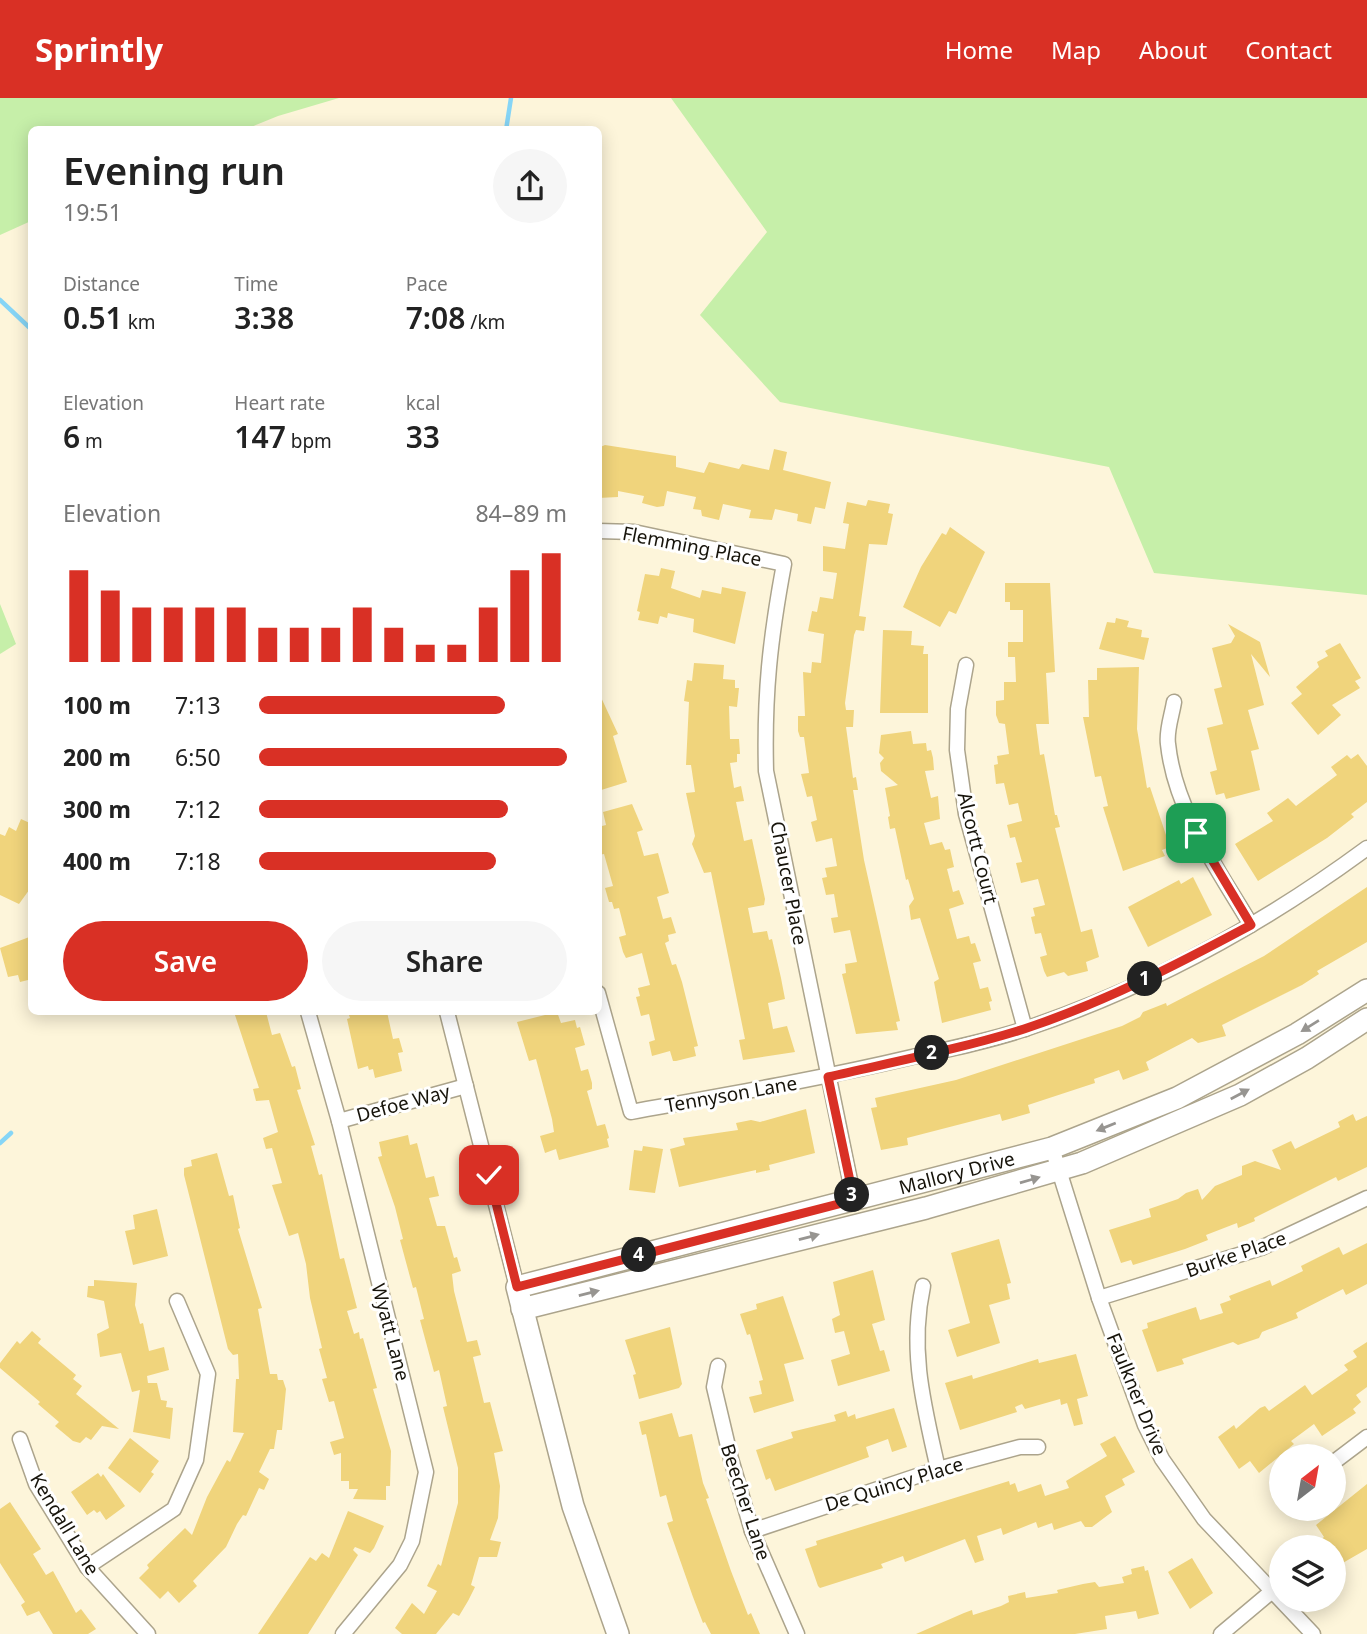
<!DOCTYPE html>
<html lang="en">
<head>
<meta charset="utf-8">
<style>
	:root { --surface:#fff; --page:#f6f6f6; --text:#222; --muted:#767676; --accent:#d93025 }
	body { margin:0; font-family:"Noto Sans",sans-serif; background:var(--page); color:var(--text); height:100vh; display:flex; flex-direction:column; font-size:26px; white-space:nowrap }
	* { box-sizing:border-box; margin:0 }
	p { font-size:23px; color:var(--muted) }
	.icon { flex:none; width:38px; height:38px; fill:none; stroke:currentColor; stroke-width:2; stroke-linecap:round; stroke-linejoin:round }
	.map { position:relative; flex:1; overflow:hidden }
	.drawer { position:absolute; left:28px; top:28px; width:574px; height:889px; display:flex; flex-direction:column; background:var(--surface); border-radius:10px; box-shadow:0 4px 18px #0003 }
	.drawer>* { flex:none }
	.needle { width:46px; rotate:31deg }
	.fabs { position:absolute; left:1269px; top:1346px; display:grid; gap:14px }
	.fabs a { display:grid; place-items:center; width:77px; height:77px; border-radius:50%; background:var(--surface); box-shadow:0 4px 18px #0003; font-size:35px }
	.pin { position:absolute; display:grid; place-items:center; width:60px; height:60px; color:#fff; margin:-30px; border-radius:14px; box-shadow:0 4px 10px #0006 }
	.km { position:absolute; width:35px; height:35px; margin:-18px; border-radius:50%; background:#222; color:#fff; font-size:19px; line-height:35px; text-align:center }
	.round { display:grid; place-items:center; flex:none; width:74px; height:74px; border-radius:37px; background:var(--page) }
	.head { display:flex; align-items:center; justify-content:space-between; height:119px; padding:0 35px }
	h1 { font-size:38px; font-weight:600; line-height:52px }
	.figures { display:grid; grid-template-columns:repeat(3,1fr); gap:10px; height:119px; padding:7px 35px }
	.figures div { display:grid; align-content:center }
	.figures b { font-size:30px; font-weight:600 }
	.figures small { font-size:19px; font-weight:400 }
	.figures p { font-size:19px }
	.chart { height:196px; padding:14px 35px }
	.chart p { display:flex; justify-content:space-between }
	.chart svg { width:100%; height:126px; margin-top:7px; stroke:var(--accent); stroke-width:6 }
	.cta { display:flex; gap:14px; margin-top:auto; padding:14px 35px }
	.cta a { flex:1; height:80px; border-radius:42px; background:var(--accent); color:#fff; font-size:28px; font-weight:600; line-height:80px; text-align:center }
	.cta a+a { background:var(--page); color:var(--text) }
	ul { padding:0 35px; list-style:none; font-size:23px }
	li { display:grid; grid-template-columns:112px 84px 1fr; align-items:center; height:52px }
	li i { height:18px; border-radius:9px; background:var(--accent) }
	header { display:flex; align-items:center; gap:42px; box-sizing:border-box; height:98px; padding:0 35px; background:var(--accent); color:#fff }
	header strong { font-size:33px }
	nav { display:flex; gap:38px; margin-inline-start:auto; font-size:24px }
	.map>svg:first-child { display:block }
	.green { fill:#c6efa9 }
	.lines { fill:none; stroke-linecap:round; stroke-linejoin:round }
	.stream { stroke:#86d5f6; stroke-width:4.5 }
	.building { fill:#f0d47c }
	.minor-casing { stroke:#aca48c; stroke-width:17 }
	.secondary-casing { stroke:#aca48c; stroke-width:24 }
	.minor { stroke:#fff; stroke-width:14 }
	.secondary { stroke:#fff; stroke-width:21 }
	.oneway { fill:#979591 }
	.route-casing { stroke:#fff; stroke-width:14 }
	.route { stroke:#d93025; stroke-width:9 }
	.labels { text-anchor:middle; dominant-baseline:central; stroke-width:6; stroke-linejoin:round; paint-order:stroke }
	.street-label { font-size:19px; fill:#17140b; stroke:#fff }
</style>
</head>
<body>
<header>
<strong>Sprintly</strong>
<nav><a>Home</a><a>Map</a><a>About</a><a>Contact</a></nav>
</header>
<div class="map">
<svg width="1367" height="1536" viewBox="0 0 1367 1536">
	<rect width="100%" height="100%" fill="#fdf5da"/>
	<g class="green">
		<path d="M0 0H339L278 18 246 31 32 32 31 123 0 137Z"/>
		<path d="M671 0H1367V497L1154 475 1109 369 780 304 700 217 767 134Z"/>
		<path d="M0 506 16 546 0 556Z"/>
	</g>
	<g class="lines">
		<g class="stream">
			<path d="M506 32 511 0"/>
			<path d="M0 202 32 232"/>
			<path d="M0 1045 11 1035"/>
		</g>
	</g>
	<g class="building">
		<path d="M605 347 676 358V369L704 375 709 364 739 371 742 366 769 372 774 351 787 354 783 372 831 384 825 411 815 409 811 426 797 423 798 416 775 411 772 422 749 420 751 412 723 406 719 422 702 418 701 412 693 411 696 399 667 393 664 408 657 409 642 405 644 398 618 393V399L598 400V350Z"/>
		<path d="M868 402 890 406 888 415 893 416 887 447 869 446 859 518 866 519 864 533 856 532 854 537 845 605 846 612H854L853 629H846L853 680 856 679 858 692H853L864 762 900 923 896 924 898 932 856 936 842 876 846 875 845 866 857 864 850 832 834 835 831 820 838 819 834 796 826 797 822 780 827 779 825 770 837 768 832 740 816 744 811 724 817 722 812 698 807 699 801 676 809 675 804 639H800L798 633V618H805L803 574 811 575 812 564 821 565 824 536 808 533 812 513 817 514 820 499 833 501 837 475 823 473V448L845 451 849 426 843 425 847 404 866 408Z"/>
		<path d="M950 429 985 454 956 516 949 513 940 529 903 509 921 469 942 435 946 437Z"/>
		<path d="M661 470 675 473 671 490 700 500 702 492 721 496 722 489 746 494 735 546 693 534 694 521 668 515 667 520 660 518 658 526 638 522 640 514 637 513 645 476 659 478Z"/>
		<path d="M1005 485H1050L1055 574 1046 575 1049 626H1036L1040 657 1044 656 1055 717H1057L1060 729 1055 730 1081 834 1092 831 1099 859 1086 864 1088 873 1068 878 1064 874 1047 879 1044 873 1040 859 1047 857 1041 835 1035 836 1031 819 1035 818 1033 810 1045 807 1038 781 1021 785 1016 765 1022 764 1015 739 1010 740 1007 727 1022 723 1018 705 1009 707 1004 685 996 686 994 667 998 666 997 658 1009 656 1005 626 999 625 996 617V603L1004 602V584H1016L1015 559H1008V544H1023V512H1010V504H1005Z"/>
		<path d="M1116 520 1129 523 1127 529 1142 532 1141 539 1149 540 1144 562 1099 551 1107 524 1115 525Z"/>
		<path d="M1228 526 1260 544 1270 579 1251 556 1264 607 1248 612 1259 651 1251 653 1260 692 1226 701 1224 695 1216 697 1210 674 1217 672 1207 630 1223 626 1214 591 1222 589 1212 550 1231 545 1235 538Z"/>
		<path d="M883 532 912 533 911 547 924 548 923 556H928V615H880Z"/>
		<path d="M1340 545 1361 580 1355 583 1360 590 1332 607 1341 617 1318 637 1291 605 1302 596 1296 589 1319 569 1317 564 1328 558 1325 553Z"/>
		<path d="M694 565 724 567 723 581 735 582V590H739L737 609 729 608 730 641H739L740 656H737V664L730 665 734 690 741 688 744 703 736 704 744 743 752 741 765 801 764 807 748 810 753 835 767 833 769 842 772 841 781 880 785 901 768 905 773 931 787 928 795 954 743 962 739 942 745 941 711 774 704 775 692 746 695 738 686 695 695 694 691 667H686L689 604 684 603 687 582 692 583Z"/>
		<path d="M1139 569 1137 631 1147 690 1150 689 1170 749 1162 752 1165 758 1123 773 1103 709 1108 708 1101 678 1095 679 1083 619H1089L1088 582H1097V570Z"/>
		<path d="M599 595 618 636 613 638 627 684 598 693Z"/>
		<path d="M911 633 913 646 926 645 927 653 931 652 933 660 934 672 925 673 931 700 938 698 940 721 924 725 930 747 942 744 945 752 950 751 954 769 947 771 953 794 959 792 964 806 949 811 957 841 969 838 971 846 975 845 981 863 973 865 980 891 988 889 992 903 989 904 991 912 942 925 934 884 939 881 920 820 911 822 909 808 914 801 908 781 906 782 895 730 890 731 888 719 890 718 885 690 898 687 881 673 880 665 884 660 879 655 881 637Z"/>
		<path d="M1358 656 1367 668V704L1351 716 1354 719 1327 740 1258 783 1235 746 1273 723 1267 715 1288 700 1296 708 1337 677 1331 669 1347 657 1351 661Z"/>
		<path d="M632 706 643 732 637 734 644 758 658 755 666 784 669 795 657 799 663 821 671 819 676 835 668 837 669 843 665 845 672 867 676 866 682 884 698 948 694 949 696 958 676 963H673L670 953 652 958 649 944 655 942 649 916 641 918 636 899 640 898 638 890 650 887 642 855 626 860 623 854 619 839 626 837 619 810 614 811 612 804H609L605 790 613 788 604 756 598 757V729L606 727 603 714Z"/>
		<path d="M21 721 32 726V788L19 806 0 797V736L5 738 9 729 16 733Z"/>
		<path d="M1193 779 1212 817 1148 849 1128 809 1179 782 1181 786Z"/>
		<path d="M1367 789V844L1317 873 1319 876 1302 887 1222 927 1226 938 1198 945 1192 940 1146 964 1149 972 1123 982 1119 972 1094 981 1095 985 1028 1007 1030 1015 1002 1023 1000 1016 907 1040 908 1047 881 1052 871 1010 877 1009 875 1000 956 982 1122 928 1140 919 1143 914 1166 905 1167 908 1264 858Z"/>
		<path d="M32 838V881L20 884 18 877 8 879 0 850Z"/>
		<path d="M234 914H266L272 937 280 935 292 969 295 968 301 991 297 992 315 1047 311 1048 319 1077 322 1076 340 1161 344 1160 357 1210 347 1213 354 1236 359 1234 360 1241 363 1240 377 1290 373 1291 391 1353 390 1388H386V1402L353 1401 358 1391H349V1383H341V1355L334 1357 330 1344 344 1340 334 1303 329 1304 322 1281 327 1280 319 1251 322 1250 310 1200 306 1166 298 1135 289 1138 272 1087 282 1085 272 1050 266 1051 263 1040 278 1034 269 1002 256 1003 253 991 259 990Z"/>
		<path d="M348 914H387L393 941 399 940 403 954 398 955 402 973 375 980 373 971 369 972 368 968 358 971 347 921 350 920Z"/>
		<path d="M557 914 561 925 575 922 577 930 580 929 585 947 575 950 581 973 588 971 592 985V991L587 993 597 1028 605 1026 609 1040 607 1041 609 1049 559 1062 556 1051 545 1055 540 1038 554 1034 552 1021 536 961 529 963 517 924Z"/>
		<path d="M806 1011 815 1055 769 1067 770 1072 756 1075V1072L679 1089 670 1051 685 1047 683 1040 738 1032 736 1025 751 1022 760 1024Z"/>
		<path d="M1353 1016 1356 1023 1367 1018V1069L1338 1083 1336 1079 1254 1120 1255 1123 1238 1130 1237 1125 1206 1137 1208 1142 1185 1151 1133 1167 1131 1162 1121 1165 1109 1132 1151 1119 1149 1111 1178 1101 1186 1095 1198 1091 1202 1102 1215 1088 1242 1077V1068L1255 1063 1281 1072 1272 1052 1291 1043 1295 1051 1340 1029 1338 1024Z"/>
		<path d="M408 1037 410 1047 417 1045 426 1080 434 1078 439 1098 429 1100 437 1128H445L454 1160 457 1159 461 1173 452 1176 454 1193 467 1244 477 1242 481 1257 473 1259 484 1305 490 1304 503 1353 494 1355 500 1388 498 1420 490 1442 501 1444 497 1459H479L471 1487 475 1489 468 1503 459 1518 453 1515 436 1536H402L395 1530 412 1505 424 1516 437 1493 427 1488 438 1466 441 1468 458 1405V1370L443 1309 447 1308 439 1272 434 1274 420 1222 424 1221 416 1189 413 1190 400 1142 403 1141 395 1109 378 1059 382 1058 379 1044Z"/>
		<path d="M643 1048 663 1051 655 1095 629 1092 634 1052 642 1053Z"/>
		<path d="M217 1055 229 1098 233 1097 240 1130 238 1131 262 1210 258 1211 270 1276H277L278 1282H283L286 1291 282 1332H277L274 1351H270L259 1374 269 1381 264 1392 259 1390 246 1418 243 1417 237 1426 226 1449 193 1483 197 1488 179 1505 168 1493 160 1501 139 1480 149 1470 147 1467 185 1430 192 1437 207 1399 227 1362 230 1364 244 1335 233 1334 236 1281H239L238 1256 233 1257 228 1251 184 1077V1070L192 1068 191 1062Z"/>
		<path d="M157 1111 168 1158 133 1167 125 1133 135 1131 133 1117Z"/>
		<path d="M999 1141 1011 1185 1007 1186 1010 1201 989 1207 1000 1245 957 1259 948 1232 970 1225 951 1155Z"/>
		<path d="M1367 1145V1186L1346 1197 1343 1191 1296 1215 1298 1220 1262 1234 1259 1240 1238 1247 1233 1244 1182 1261 1184 1266 1157 1274 1142 1232 1148 1230 1147 1225 1196 1209 1200 1222 1223 1215 1220 1206 1231 1202 1229 1198 1270 1182 1272 1188 1303 1173 1301 1168 1339 1149 1343 1157Z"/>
		<path d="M873 1172 885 1222 872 1226 880 1253 884 1252 890 1273 838 1288 831 1262 850 1256 844 1233 835 1235 832 1221 840 1217 833 1184Z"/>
		<path d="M94 1182 137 1185 135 1207 140 1226 143 1225 149 1253 164 1249 169 1272 147 1278 148 1285H157L161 1302 167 1303 166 1309 173 1310 170 1341 133 1334 140 1292 132 1294 121 1255 100 1259 97 1236 109 1230 104 1203 87 1199 88 1188H94Z"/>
		<path d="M783 1198 804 1261 784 1266 794 1303 754 1315 749 1299 762 1296 759 1283 763 1282 750 1236 747 1237 740 1216 757 1211 756 1206Z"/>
		<path d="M670 1229 682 1286 679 1290 639 1301 633 1277 636 1276 625 1242Z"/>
		<path d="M32 1233 41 1241 38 1245 76 1277 73 1281 82 1288 76 1296 119 1331 102 1328 91 1342 86 1339 80 1345 73 1343 55 1328 59 1324 38 1306 40 1304 0 1270V1265L17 1243 20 1246Z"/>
		<path d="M1367 1244V1289L1356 1297 1361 1304 1353 1311 1356 1315 1322 1338 1314 1326 1291 1343 1294 1346 1259 1375 1250 1363 1239 1371 1218 1339 1234 1327 1236 1331 1260 1310 1265 1308 1269 1313 1305 1287 1312 1297 1348 1272 1344 1267 1357 1259 1353 1253Z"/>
		<path d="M1076 1256 1088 1298 1077 1301 1083 1326 1074 1328 1067 1305 1061 1307 1060 1301 1025 1311 1022 1306 1015 1309 1017 1314 960 1332 945 1285 972 1277 973 1281 1038 1261 1039 1265Z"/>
		<path d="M894 1310 907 1349 892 1354 888 1341 866 1349 869 1359 775 1393 770 1380 766 1382 756 1352 793 1340 791 1334 836 1323 834 1317 846 1313 848 1319 855 1316 856 1321Z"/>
		<path d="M672 1315 679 1339 692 1336 703 1385 709 1400 706 1401 731 1473 748 1517 751 1515 760 1536H711L705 1524 703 1525 693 1499 667 1425 673 1423 666 1397 660 1399 646 1336 642 1337 639 1324Z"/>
		<path d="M1115 1338 1135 1374 1122 1381 1125 1387 1105 1398 1112 1414 1092 1429H1085L1081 1423 1054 1432 1052 1425 1038 1430 1036 1424 1003 1437 1001 1430 977 1438 984 1462 975 1465 965 1441 905 1464 903 1458 881 1466 883 1470 820 1490 818 1488 805 1451 817 1447 816 1443 1009 1383 1010 1387 1015 1385 1018 1394 1041 1386 1045 1398 1069 1390 1066 1383 1107 1358 1100 1346Z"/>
		<path d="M130 1340 159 1363 151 1374 154 1376 140 1395 108 1370Z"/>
		<path d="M98 1375 101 1379 103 1376 125 1408 106 1422 100 1413 97 1415 94 1412 87 1417 71 1394Z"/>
		<path d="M1367 1386V1451L1334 1470V1449H1311L1324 1439 1316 1427Z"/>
		<path d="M10 1404 41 1451 33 1456 46 1477 53 1473 76 1515 81 1511 96 1531 88 1536H53L39 1513 27 1518 21 1507 25 1504 0 1465V1411Z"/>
		<path d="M348 1413 384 1428 374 1450 370 1455 355 1449 353 1452 358 1457 308 1536H258L310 1459 316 1463 322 1455 329 1460Z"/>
		<path d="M1192 1460 1213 1495 1190 1511 1168 1474Z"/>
		<path d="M1144 1468 1145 1473 1148 1472 1159 1516 1138 1521 1136 1513 1105 1518 1107 1531 1075 1536H916L964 1515 972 1512 973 1517 1001 1508 1009 1504 1008 1498 1025 1494 1026 1500 1058 1495 1057 1492 1083 1486 1095 1484 1099 1489 1124 1485 1122 1479 1132 1476 1131 1471Z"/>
	</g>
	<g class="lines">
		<g class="minor-casing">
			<g id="minor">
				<path d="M598 433 634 434 784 466C770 541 764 597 766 673L854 1102"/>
				<path d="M966 567 958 611 957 652 966 716 1025 931"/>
				<path d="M1174 604C1172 617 1166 633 1168 646 1175 713 1218 771 1251 827"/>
				<path d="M598 895 631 1014C725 997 819 981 912 959 950 951 989 943 1025 931 1147 890 1264 826 1367 750"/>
				<path d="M308 914 339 1023 426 1374 412 1443 400 1467 343 1536"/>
				<path d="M447 914 517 1189"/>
				<path d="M339 1023 466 988"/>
				<path d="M1052 1050 1099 1200 1145 1327 1162 1361 1204 1421 1313 1536"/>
				<path d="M923 1188C909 1253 924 1308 938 1371"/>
				<path d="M1099 1200 1261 1150 1367 1100"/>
				<path d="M718 1268 714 1289 731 1361 752 1433 797 1536"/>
				<path d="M20 1341 36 1386 87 1469 148 1536"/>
				<path d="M1334 1364 1367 1339"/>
				<path d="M752 1433 938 1371 1020 1349H1038"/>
				<path d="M87 1469 174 1411 196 1362 208 1276 177 1203"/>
				<path d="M1221 1536 1271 1494"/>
			</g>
		</g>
		<g class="secondary-casing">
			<g id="secondary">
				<path d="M522 1211 926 1110 1082 1065 1240 997 1307 960 1367 921"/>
				<path id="s1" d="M618 1536 573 1408 517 1189 1052 1050 1177 1000 1297 936 1367 892"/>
			</g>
		</g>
		<use href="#minor" class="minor"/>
		<use href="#secondary" class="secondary"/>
	</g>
	<defs><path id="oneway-solid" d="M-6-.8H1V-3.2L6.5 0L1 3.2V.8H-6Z" transform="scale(1.75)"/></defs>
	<g class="oneway">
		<use href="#oneway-solid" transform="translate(1310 928) rotate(148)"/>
		<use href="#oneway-solid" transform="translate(1240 996) rotate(-28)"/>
		<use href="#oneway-solid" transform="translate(1106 1029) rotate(158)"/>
		<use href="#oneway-solid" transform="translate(1030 1082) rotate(-16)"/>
		<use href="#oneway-solid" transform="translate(809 1139) rotate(-15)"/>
		<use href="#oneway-solid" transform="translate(589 1195) rotate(-14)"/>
	</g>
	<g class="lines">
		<g class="route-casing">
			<path id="route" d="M489 1077 517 1189 854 1102 828 979C893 964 960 951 1024 931 1103 905 1178 866 1251 827L1196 735"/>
		</g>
		<use href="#route" class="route"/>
	</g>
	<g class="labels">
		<g class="street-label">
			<text transform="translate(692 448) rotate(11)">Flemming Place</text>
			<text transform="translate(978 750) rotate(76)">Alcortt Court</text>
			<text transform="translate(789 785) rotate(79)">Chaucer Place</text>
			<text transform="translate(731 996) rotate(-10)">Tennyson Lane</text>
			<text transform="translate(403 1005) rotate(-15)">Defoe Way</text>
			<text stroke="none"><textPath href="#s1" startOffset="816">Mallory Drive</textPath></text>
			<text transform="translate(1236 1156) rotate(-19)">Burke Place</text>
			<text transform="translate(391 1234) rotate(75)">Wyatt Lane</text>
			<text transform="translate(1137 1296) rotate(68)">Faulkner Drive</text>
			<text transform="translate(894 1386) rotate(-17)">De Quincy Place</text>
			<text transform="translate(746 1404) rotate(72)">Beecher Lane</text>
			<text transform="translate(65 1426) rotate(59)">Kendall Lane</text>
		</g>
	</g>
</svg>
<div class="fabs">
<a><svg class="needle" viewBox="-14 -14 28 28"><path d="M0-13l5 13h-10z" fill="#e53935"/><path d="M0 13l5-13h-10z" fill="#767676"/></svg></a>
<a><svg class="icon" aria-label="layers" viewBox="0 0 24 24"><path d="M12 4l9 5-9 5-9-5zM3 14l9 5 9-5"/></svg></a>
</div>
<div class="pin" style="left:1196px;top:735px;background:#1e9e55"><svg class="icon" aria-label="arrive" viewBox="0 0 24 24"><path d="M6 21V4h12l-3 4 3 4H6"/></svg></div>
<div class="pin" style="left:489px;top:1077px;background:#d93025"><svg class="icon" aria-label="check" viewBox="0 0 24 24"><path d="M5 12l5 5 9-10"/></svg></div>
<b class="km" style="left:1145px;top:881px">1</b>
<b class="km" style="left:932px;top:955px">2</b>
<b class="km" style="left:852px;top:1097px">3</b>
<b class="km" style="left:639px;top:1157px">4</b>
<section class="drawer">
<div class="head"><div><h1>Evening run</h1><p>19:51</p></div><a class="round"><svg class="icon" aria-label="share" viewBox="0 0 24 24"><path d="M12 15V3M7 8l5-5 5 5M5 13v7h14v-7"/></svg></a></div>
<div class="figures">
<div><p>Distance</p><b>0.51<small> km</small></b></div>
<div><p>Time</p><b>3:38</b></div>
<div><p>Pace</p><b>7:08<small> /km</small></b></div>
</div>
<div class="figures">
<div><p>Elevation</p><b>6<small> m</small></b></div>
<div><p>Heart rate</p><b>147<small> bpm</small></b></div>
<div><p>kcal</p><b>33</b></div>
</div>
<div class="chart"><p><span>Elevation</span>84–89 m</p>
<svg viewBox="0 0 160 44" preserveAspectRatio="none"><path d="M5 44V12M15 44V19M25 44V25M35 44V25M45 44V25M55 44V25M65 44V32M75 44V32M85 44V32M95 44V25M105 44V32M115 44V38M125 44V38M135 44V25M145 44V12M155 44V6"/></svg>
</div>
<ul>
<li><b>100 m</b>7:13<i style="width:80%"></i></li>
<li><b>200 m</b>6:50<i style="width:100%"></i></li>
<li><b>300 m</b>7:12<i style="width:81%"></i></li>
<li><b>400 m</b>7:18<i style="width:77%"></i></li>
</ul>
<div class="cta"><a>Save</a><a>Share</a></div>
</section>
</div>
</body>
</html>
